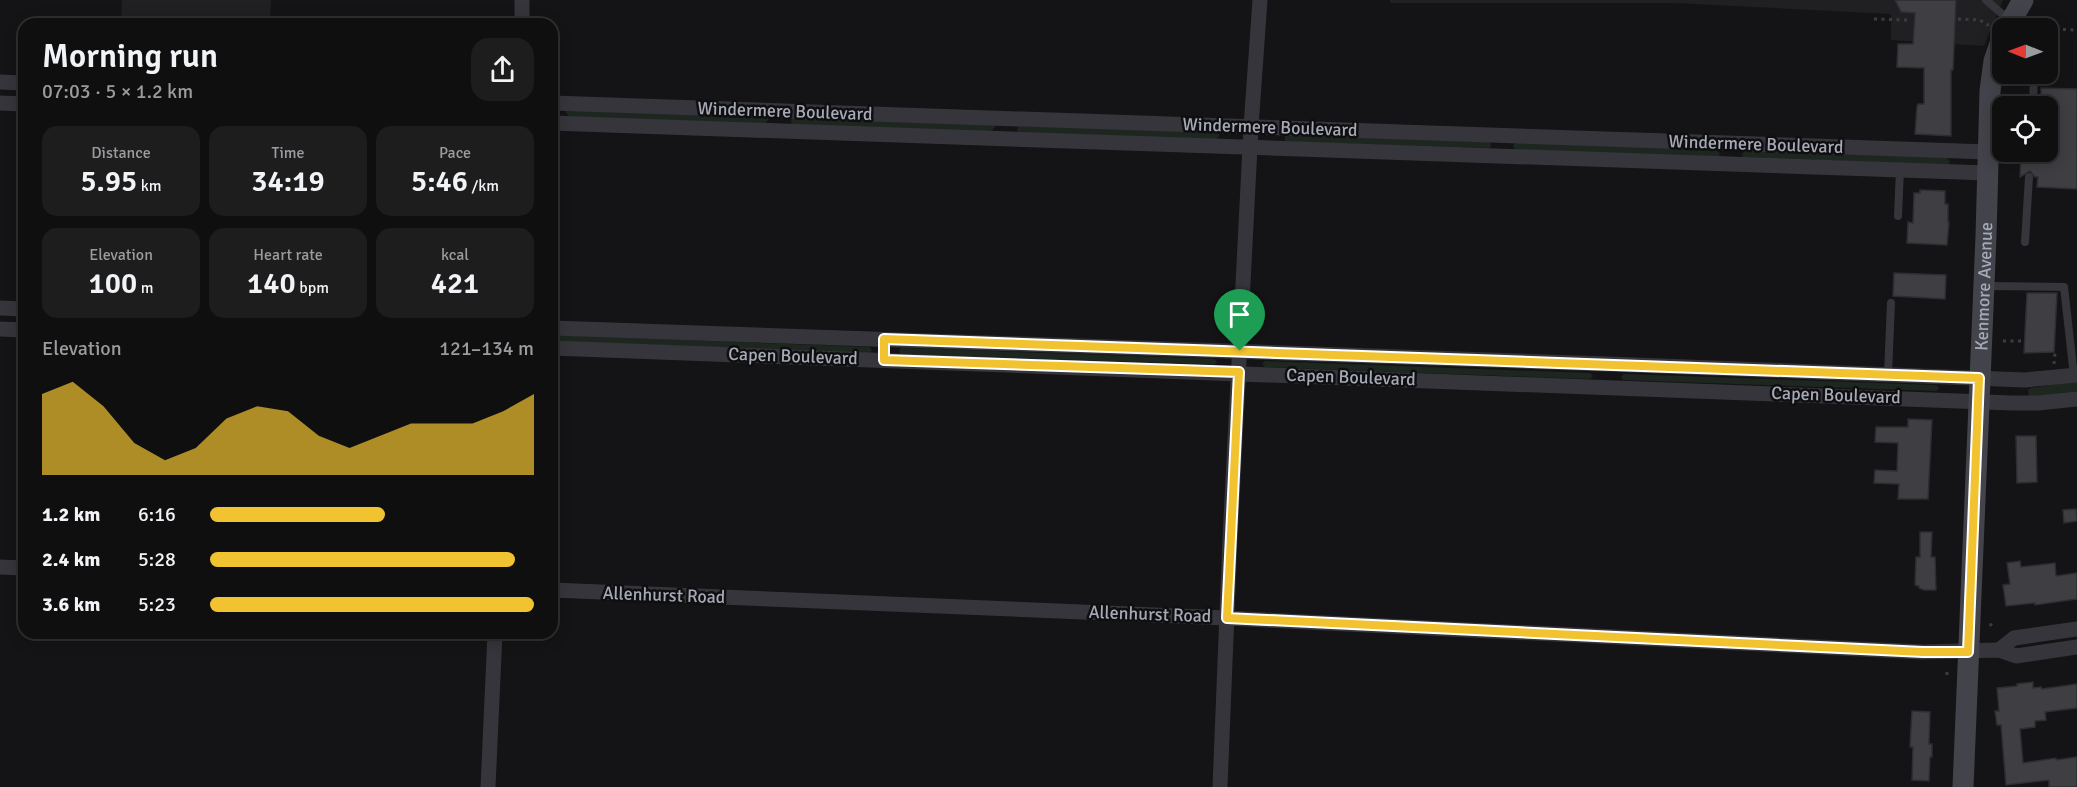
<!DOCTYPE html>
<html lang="en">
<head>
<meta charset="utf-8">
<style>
	:root { --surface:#0f0f10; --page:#1d1d1e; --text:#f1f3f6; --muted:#9b9c9f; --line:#2f2f30; --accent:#f2c330 }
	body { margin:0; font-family:Signika,sans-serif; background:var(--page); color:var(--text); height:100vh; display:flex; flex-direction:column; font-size:22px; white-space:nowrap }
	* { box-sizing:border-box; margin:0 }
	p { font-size:20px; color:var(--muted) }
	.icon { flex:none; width:33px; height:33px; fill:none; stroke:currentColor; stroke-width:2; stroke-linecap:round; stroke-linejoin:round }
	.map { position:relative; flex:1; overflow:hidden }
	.drawer { position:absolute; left:18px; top:18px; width:540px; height:621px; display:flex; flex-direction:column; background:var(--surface); border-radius:18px; box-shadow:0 3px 15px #0003,0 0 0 2px var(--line) }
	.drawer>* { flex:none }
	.needle { width:39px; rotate:271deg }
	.controls { position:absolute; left:1992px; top:18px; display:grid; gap:12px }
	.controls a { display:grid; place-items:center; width:66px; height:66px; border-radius:12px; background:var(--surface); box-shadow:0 3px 15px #0003,0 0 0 2px var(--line); font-size:30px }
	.pin { position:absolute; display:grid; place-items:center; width:51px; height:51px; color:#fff; margin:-62px -26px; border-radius:50% 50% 50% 0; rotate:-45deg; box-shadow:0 0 6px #0007 }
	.pin .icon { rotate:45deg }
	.round { display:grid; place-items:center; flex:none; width:63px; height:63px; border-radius:18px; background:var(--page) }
	.headline { display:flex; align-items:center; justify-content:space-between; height:102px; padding:0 24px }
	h1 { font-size:33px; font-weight:600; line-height:45px }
	.figures { display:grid; grid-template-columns:repeat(3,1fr); gap:9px; height:102px; padding:6px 24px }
	.figures div { display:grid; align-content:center; border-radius:15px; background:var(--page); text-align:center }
	.figures b { font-size:30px; font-weight:600 }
	.figures small { font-size:16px; font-weight:400 }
	.figures p { font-size:16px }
	.chart { height:168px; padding:12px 24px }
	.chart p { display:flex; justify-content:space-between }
	.chart svg { width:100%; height:108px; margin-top:6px; fill:var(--accent); opacity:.7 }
	ul { padding:0 24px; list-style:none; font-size:20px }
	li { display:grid; grid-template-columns:96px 72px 1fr; align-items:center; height:45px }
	li i { height:15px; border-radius:8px; background:var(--accent) }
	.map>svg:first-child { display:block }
	.built { fill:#202023 }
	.green { fill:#1e2620 }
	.building { fill:#3e3e43; stroke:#2e2e32; stroke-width:1.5 }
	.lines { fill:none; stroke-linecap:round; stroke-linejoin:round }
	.path { stroke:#3b3c42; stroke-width:3; stroke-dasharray:3 4.5; stroke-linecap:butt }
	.lane { stroke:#35353b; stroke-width:8 }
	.street { stroke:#35353b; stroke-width:15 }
	.secondary { stroke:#43444b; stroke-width:21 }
	.route-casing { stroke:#fff; stroke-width:12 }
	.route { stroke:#f2c330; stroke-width:8 }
	.labels { text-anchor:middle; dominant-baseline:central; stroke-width:5; stroke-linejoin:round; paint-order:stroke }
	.street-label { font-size:18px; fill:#a6a9b6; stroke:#0f0f11 }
</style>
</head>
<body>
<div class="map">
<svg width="2077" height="787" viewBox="0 0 2077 787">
	<rect width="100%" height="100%" fill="#141416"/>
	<g class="built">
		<path d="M122 0H271L270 24H121Z"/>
		<path d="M1390 0H2003L1984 46 1891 40V14L1674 3H1390Z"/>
	</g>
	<g class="green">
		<path d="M567 109 768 117 769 119 765 124 569 117 566 112Z"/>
		<path d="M792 117 993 124 995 127 990 132 794 125 791 123Z"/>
		<path d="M1018 125 1218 133 1219 136 1215 140 1020 133 1017 131Z"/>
		<path d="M1285 135 1490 142 1491 145 1490 148 1285 142Z"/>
		<path d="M1516 142 1716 149 1720 154 1719 157 1516 150 1513 146Z"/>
		<path d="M1745 150 1946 157 1950 162 1948 165 1743 157 1742 154Z"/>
		<path d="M552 335 869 347 872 350 870 353 552 341Z"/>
		<path d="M901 348 1214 359 1217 362 1214 365 901 354 899 351Z"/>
		<path d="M1265 361 1590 373 1593 376 1590 379 1265 367 1262 364Z"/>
		<path d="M1624 374 1936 385 1939 388 1936 391 1623 380 1621 377Z"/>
		<path d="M2077 381V391L2033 397 2029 396 2028 390 2031 388Z"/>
	</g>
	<g class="building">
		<path d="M1895 0H1956L1953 70H1951V136L1915 134 1917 107 1918 104H1924V68L1897 67 1898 44H1913L1915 13 1901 12Z"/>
		<path d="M2041 88 2077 89V189L2037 187 2038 177H2035L2030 171 2020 177 2021 155 2031 161 2036 155H2038L2039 152H2048V106H2041Z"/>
		<path d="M1920 190 1945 191V204H1948V222H1949L1947 245 1907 243 1908 222 1913 223 1914 193H1920Z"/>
		<path d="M1894 273 1946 275 1945 299 1893 296Z"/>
		<path d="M2027 293H2057L2054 352 2024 353Z"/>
		<path d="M1908 419 1932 420 1928 499H1898L1899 484 1874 483 1875 470 1897 471 1898 443 1875 442 1876 427H1908Z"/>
		<path d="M2016 436H2036L2037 482 2017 483Z"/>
		<path d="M2076 509 2077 521 2064 523 2063 510Z"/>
		<path d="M1920 532H1932L1931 557H1935L1936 590H1924L1919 588V586L1915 585 1916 557H1920Z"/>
		<path d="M2020 561 2021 567 2055 563 2056 576 2077 573V599L2035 605V603L2006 606 2003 585 2010 584 2007 563Z"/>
		<path d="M2033 682V688L2041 687 2042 689 2077 684V708L2045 712 2046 720 2035 721V727L2020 729 2023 763 2056 758V760L2077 757V787H2049V780L2006 785 2001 725H1997L1995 711H1999L1997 688 2017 686V684Z"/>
		<path d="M1912 711 1930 712 1929 744H1932V757H1930L1929 781 1912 780 1913 747H1910Z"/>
	</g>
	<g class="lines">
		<g class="path">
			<path d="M1874 19 1907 20"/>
			<path d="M1958 19 1980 20 1987 25 1989 24"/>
			<path d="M2048 29 2077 30"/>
			<path d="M2003 341H2022"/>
			<path d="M2054 364 2055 353"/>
			<path d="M1990 626 1992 623"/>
			<path d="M1947 675V669"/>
		</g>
		<g class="lane">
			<path d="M1986 0 2009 20"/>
			<path d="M2033 106 2034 74"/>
			<path d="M2030 155V152"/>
			<path d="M1898 216 1900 169"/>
			<path d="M2025 242 2029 177"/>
			<path d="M1985 286 2064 287 2074 376"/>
			<path d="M1888 374 1891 303"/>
		</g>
		<g class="street">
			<path d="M522 24V0"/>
			<path d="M0 82 24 83"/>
			<path d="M0 103 24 104"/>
			<path d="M552 103 1989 152"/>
			<path d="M552 123 1988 173"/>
			<path d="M0 308 24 309"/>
			<path d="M552 328 1608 364 2025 380 2077 375"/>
			<path d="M0 329 24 330"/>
			<path d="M552 348 2012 403H2038L2077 399"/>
			<path d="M0 567 24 568"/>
			<path d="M552 590 1226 618 1923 652 1999 650 2016 656 2077 647"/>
			<path d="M1999 650 2014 638 2077 629"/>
			<path d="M488 787 495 633"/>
			<path d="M1220 787 1230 538 1251 127 1260 0"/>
		</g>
		<g class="secondary">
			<path d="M2007 28 2023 0"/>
			<path id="s1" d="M1963 787 1986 236 1990 91 1994 61 2002 38"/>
		</g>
	</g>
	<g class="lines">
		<g class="route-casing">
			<path id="route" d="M884 339 1979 378 1968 652H1923L1227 618 1239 372 884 360Z"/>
		</g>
		<use href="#route" class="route"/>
	</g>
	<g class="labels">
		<g class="street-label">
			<text transform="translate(785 111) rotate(2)">Windermere Boulevard</text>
			<text transform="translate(1270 127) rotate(2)">Windermere Boulevard</text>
			<text transform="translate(1756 144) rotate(2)">Windermere Boulevard</text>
			<text stroke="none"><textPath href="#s1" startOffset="501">Kenmore Avenue</textPath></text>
			<text transform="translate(793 356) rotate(2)">Capen Boulevard</text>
			<text transform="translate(1351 377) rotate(2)">Capen Boulevard</text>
			<text transform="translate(1836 395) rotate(2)">Capen Boulevard</text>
			<text transform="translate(664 595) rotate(2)">Allenhurst Road</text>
			<text transform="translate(1150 614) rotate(2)">Allenhurst Road</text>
		</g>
	</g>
</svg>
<div class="controls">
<a><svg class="needle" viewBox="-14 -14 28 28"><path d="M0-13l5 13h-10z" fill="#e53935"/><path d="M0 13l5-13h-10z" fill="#9b9c9f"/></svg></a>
<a><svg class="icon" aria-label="locate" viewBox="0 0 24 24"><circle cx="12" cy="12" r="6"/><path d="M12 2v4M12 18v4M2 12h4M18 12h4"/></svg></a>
</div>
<div class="pin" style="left:1240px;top:351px;background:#1e9e55"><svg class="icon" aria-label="arrive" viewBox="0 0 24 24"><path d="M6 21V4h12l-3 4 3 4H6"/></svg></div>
<section class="drawer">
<div class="headline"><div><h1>Morning run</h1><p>07:03 · 5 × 1.2 km</p></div><a class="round"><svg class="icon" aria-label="share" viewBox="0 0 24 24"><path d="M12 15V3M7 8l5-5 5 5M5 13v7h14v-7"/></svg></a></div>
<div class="figures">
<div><p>Distance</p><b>5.95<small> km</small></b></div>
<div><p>Time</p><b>34:19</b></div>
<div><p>Pace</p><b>5:46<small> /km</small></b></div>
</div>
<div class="figures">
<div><p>Elevation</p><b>100<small> m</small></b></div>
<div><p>Heart rate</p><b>140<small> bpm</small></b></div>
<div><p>kcal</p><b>421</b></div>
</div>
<div class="chart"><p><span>Elevation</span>121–134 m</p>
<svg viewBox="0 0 160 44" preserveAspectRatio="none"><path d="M0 44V11L10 6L20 16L30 31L40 38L50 33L60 21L70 16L80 18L90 28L100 33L110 28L120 23L130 23L140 23L150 18L160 11V44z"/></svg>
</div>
<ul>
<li><b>1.2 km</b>6:16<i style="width:54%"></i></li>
<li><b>2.4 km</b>5:28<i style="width:94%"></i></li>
<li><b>3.6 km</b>5:23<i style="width:100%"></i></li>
</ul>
</section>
</div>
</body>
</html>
